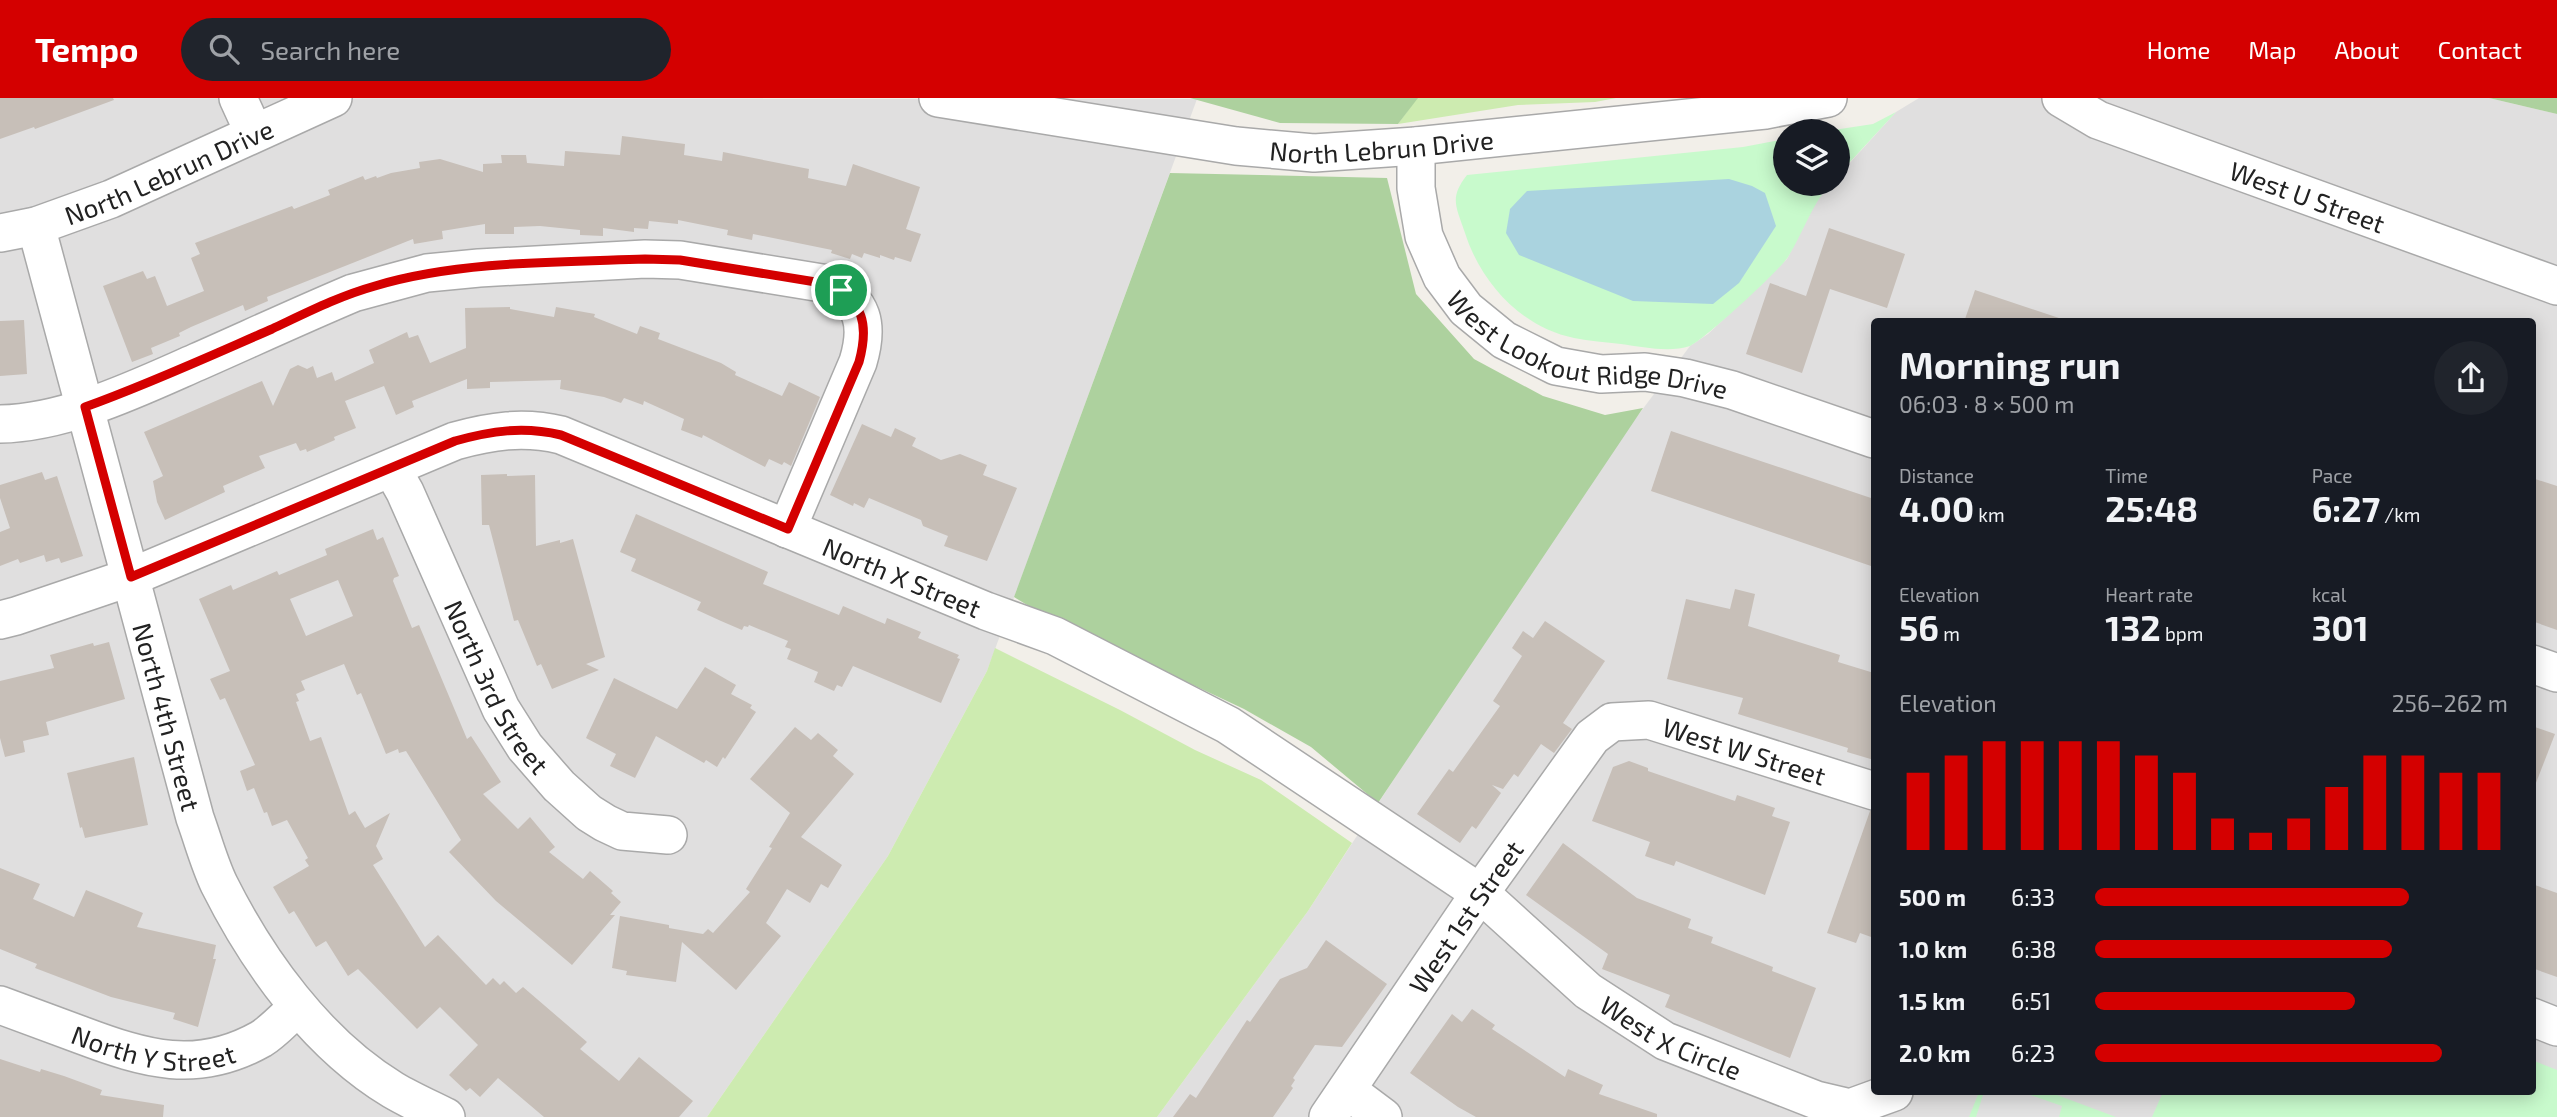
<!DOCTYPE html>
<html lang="en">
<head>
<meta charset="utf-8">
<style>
	:root { --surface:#171b24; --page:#20242c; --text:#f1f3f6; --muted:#9ea1a6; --accent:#d40000 }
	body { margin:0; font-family:"Exo 2",sans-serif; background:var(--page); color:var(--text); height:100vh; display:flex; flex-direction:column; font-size:26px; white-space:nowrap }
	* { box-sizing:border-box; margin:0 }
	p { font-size:23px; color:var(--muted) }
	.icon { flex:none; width:38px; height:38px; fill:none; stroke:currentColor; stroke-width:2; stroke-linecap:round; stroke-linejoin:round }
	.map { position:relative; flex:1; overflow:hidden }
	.details { position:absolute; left:1871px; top:220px; width:665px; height:777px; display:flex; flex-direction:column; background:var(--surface); border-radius:7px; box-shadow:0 4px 18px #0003 }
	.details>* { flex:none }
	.fabs { position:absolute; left:1773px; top:21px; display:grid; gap:14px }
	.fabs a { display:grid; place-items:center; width:77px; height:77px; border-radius:50%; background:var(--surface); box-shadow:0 4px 18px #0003; font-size:35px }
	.pin { position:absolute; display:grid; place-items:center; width:60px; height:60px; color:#fff; margin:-30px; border:4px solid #fff; border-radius:50%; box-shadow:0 2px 7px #0007 }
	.round { display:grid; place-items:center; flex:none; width:74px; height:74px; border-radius:37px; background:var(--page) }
	.head { display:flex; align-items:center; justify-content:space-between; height:119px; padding:0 28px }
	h1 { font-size:38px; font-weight:700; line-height:52px }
	.figures { display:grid; grid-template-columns:repeat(3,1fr); gap:10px; height:119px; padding:7px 28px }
	.figures div { display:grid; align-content:center }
	.figures b { font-size:35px; font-weight:700 }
	.figures small { font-size:19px; font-weight:400 }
	.figures p { font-size:19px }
	.chart { height:196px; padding:14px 28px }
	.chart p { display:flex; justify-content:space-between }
	.chart svg { width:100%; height:126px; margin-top:7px; stroke:var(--accent); stroke-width:6 }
	ul { padding:0 28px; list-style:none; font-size:23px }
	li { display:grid; grid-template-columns:112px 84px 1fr; align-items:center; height:52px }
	li i { height:18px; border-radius:9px; background:var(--accent) }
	header { display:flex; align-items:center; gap:42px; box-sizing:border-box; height:98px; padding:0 35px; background:var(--accent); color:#fff }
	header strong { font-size:33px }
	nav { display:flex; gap:38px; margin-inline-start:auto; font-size:24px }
	.search { width:490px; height:63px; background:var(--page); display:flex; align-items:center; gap:18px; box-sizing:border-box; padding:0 24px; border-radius:38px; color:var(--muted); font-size:26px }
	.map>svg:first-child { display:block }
	.residential { fill:#e0dfdf; fill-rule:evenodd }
	.grass { fill:#cdebb0 }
	.forest { fill:#add19e }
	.park { fill:#c8facc }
	.parking { fill:#e2e2e2 }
	.water { fill:#aad3df }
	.building { fill:#c7bfb8; fill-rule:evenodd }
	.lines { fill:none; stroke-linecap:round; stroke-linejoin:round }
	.minor-casing { stroke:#a9a9a9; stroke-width:40 }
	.minor { stroke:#fff; stroke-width:37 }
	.route-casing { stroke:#fff; stroke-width:14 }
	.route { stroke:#d40000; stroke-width:9 }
	.labels { text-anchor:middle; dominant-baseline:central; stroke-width:5; stroke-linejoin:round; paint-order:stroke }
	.street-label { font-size:26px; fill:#222; stroke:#fff }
</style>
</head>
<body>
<header>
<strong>Tempo</strong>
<div class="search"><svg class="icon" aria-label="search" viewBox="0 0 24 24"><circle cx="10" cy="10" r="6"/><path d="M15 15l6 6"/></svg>Search here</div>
<nav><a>Home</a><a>Map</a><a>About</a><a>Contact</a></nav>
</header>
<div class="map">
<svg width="2557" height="1019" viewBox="0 0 2557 1019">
	<rect width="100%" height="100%" fill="#f2efe9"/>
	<g class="residential">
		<path d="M0 0 1197 1 987 573 888 758 707 1019H0Z"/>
		<path d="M1919 0H2489L2557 16V1019H1157L1308 813 1585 388 1690 248 1708 236 1787 161 1814 107 1827 89 1830 86H1838V78L1896 14ZM1874 224H2532V994H1874Z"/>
	</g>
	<g class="grass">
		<path d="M1417 0H1616L1595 4 1518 7 1398 26Z"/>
		<path d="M995 550 1120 612 1195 652 1261 682 1352 745 1308 813 1157 1019H707L888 758 987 573Z"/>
	</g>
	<g class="forest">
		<path d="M1190 0H1418L1398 26 1280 25Z"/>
		<path d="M2489 0H2557V16Z"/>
		<path d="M1170 75 1387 80 1416 196 1474 261 1543 298 1605 317 1643 310 1378 705 1311 649 1244 611 1042 516 1014 499Z"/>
	</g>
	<g class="park">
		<path d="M1896 14 1838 77V33H1827L1873 26Z"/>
		<path d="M1785 41V86H1830C1811 108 1803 135 1788 159 1780 172 1703 243 1690 248 1669 255 1643 249 1621 246 1606 244 1589 243 1574 240 1521 229 1481 185 1465 135 1456 108 1449 100 1467 77L1743 49Z"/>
		<path d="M2532 962 2557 972V1019H2152L2163 994H2532Z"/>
		<path d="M1979 994H2049L2116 1019H1969Z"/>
	</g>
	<path class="parking" d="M1984 994H2022L2062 1008 2059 1019H1976Z"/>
	<path class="water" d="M1729 81 1752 88 1765 95 1776 128 1739 185 1713 206 1633 203 1519 157 1506 135 1510 111 1527 93Z"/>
	<g class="building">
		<path d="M0 0H113L114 2 35 31 34 29 0 41Z"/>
		<path d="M622 38 685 46 684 57 722 63 723 54 809 71 808 80 846 88 853 66 920 89 906 131 921 136 911 164 895 159 894 162 880 157V160L864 155 862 160 852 156 850 161 831 155 832 152 753 136 752 142 727 137 728 132 678 122V126L649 123 648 131 634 130V134L603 130V138L580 137V132L540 128 514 129V136H485V126L442 133 443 141 414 146 413 141 267 199 268 203 245 213 243 207 191 229 179 235 180 238 151 250 153 256 132 264 103 188 143 173 147 181 155 178 167 208 204 193 191 160 200 156 195 145 292 108 294 111 330 97 328 92 363 78 365 82 376 78 377 80 391 75 420 70 419 64 440 61 483 74V66L502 65 501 57H526L527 65 564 68 565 53 620 57Z"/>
		<path d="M1829 130 1905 156 1887 210 1830 191 1802 275 1746 256 1770 185 1806 198Z"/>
		<path d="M1975 192 2059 220 2058 224H1964Z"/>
		<path d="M510 209V211L554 219 556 209 595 216 594 219 637 236 640 228 660 235 658 241 721 265 736 274 735 277 782 298 789 284 820 299 791 368 784 364 782 367 769 361 765 369 703 337 702 340 681 332 684 321 644 303 643 307 624 300 621 305 604 299 560 291 561 282 490 284V290L467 291V281L412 303 414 309 396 317 384 288 345 303 356 330 334 339 335 342 307 354 306 351 300 353 296 345 259 358 265 370 223 388 225 394 165 422 157 404 153 383 163 378 144 334 262 283 273 308 290 271 298 267 307 271 313 268 317 280 332 274 335 283 374 265 369 252 407 234 409 240 418 237 430 265 466 250 465 210Z"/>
		<path d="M24 222 27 276 0 278V223Z"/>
		<path d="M862 326 891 339 895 330 916 340 912 348 941 362 960 356 987 367 983 377 1017 390 987 463 944 448 948 438 923 428 921 422 869 400 864 410 854 405 853 408 830 397Z"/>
		<path d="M1671 333 1874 401V469L1651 393Z"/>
		<path d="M42 374 45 382 57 378 83 458 61 465 59 460 46 464 44 457 20 465 18 461 0 468V434L10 430 0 400V387Z"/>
		<path d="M507 376V378L535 377 536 448 560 442V445L573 441 605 559 586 566 599 572 552 591 541 566 537 568 518 522 514 523 489 427H482L481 377Z"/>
		<path d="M2532 380 2557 388V532L2532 523Z"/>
		<path d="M636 416 768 474 763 486 839 517 843 508 885 526 887 520 921 534 918 540 959 557 957 560 960 561 941 605 853 568 842 589 837 587 834 593 814 584 818 574 787 561 791 551 785 549 788 543 749 527 748 529 744 528 742 532 721 523 697 512 701 504 631 473 636 461 620 454Z"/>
		<path d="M373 431 377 442 383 439 399 478 394 480 393 483 412 530 419 527 467 641 471 638 501 684 483 696 518 731 530 719 555 749 549 754 583 781 590 773 613 793 611 795 621 804 610 817H615L572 867 496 803 449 754 461 742 406 653 399 655 398 651 386 656 361 595 357 597 344 566 301 583 305 592 296 596 299 603 296 604 310 643 321 639 349 717 355 713 365 730 390 715 376 748 383 761 373 767 425 849 438 837 486 887 493 880 500 887 504 883 516 895 523 889 587 944 580 951 619 983 639 959 693 1003 679 1019H544L498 980 480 999 470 990 466 993 449 977 478 947 440 909 417 931 358 871 348 878 326 843 316 849 294 813 289 816 273 789 309 768 305 762 308 760 287 722 272 728 267 714 264 715 254 690 247 693 240 673 255 667 225 600 220 602 210 581 230 573 199 501 231 487 233 492 277 473 279 477 327 457 325 451ZM338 482 353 518 306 538 290 501Z"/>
		<path d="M1735 491 1755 496 1748 528 1840 557 1838 564 1874 575V662L1847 654 1848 650 1738 616 1743 600 1667 581 1686 501 1730 511Z"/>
		<path d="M1545 523 1605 563 1563 625 1572 631 1554 655 1541 646 1518 679 1514 676 1503 691 1492 687 1501 695 1476 731 1472 728 1460 745 1417 716 1449 671 1453 674 1500 608 1493 603 1522 558 1512 550 1523 533 1533 540Z"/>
		<path d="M109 544 125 601 46 624 49 637 23 643 25 654 5 659 0 640V583L54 570 50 557 93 545 94 548Z"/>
		<path d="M705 569 736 587 731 596 752 607 750 610 756 614 725 661 723 659 717 669 706 662 704 665 656 638 635 680 610 668 616 656 586 640 614 580 677 611Z"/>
		<path d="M2532 628 2555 636 2534 690H2532Z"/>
		<path d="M795 629 811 642 818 635 838 652 833 658 854 676 801 739 842 767 828 790 821 786 810 805 787 791 766 825 781 838 736 892 682 844 676 884 626 877 627 873 612 870 620 818 669 827V830L703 836 708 831 713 835 750 794 746 791 772 750 769 749 790 715 750 681Z"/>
		<path d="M134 659 148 727 85 740 82 729 80 730 67 675Z"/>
		<path d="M1629 663 1648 670V673L1735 703 1737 697 1775 710 1772 718 1790 724 1765 797 1676 763 1674 768 1645 758 1650 744 1592 723 1613 669Z"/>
		<path d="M1870 713H1874V840L1860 835 1856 845 1827 835Z"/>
		<path d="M1563 745 1637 800 1691 821 1688 830 1713 839 1711 845 1773 869 1772 873 1816 890 1790 960 1665 909 1670 897 1602 871 1608 856 1526 797Z"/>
		<path d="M0 770 40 786 33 801 74 819 86 792 143 815 137 829 216 847 213 861H216L198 929 173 921 175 915 111 899 35 870 37 866 0 851Z"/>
		<path d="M2532 786 2557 795V879L2532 870Z"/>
		<path d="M1326 842 1387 886 1342 949 1315 947 1293 980 1295 982 1291 988 1293 990 1273 1019H1173L1190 996 1196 1000 1247 922 1250 924 1280 881 1307 870Z"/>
		<path d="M1472 911 1495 927 1492 931 1565 979 1568 971 1603 987 1599 996 1657 1016V1019H1476L1458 1009 1410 975 1452 916 1462 924Z"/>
		<path d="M0 961 40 974 41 971 64 978 102 992 100 997 164 1007 163 1019H0Z"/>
	</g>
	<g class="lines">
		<g class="minor-casing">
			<g id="minor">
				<path d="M238 0 254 35"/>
				<path id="s1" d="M938 0 1236 48 1314 55 1416 48 1765 12 1828 0"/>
				<path id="s2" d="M2061 0 2098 22 2557 188"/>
				<path id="s3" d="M1416 48V90L1424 138 1442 179 1466 211 1504 242 1556 268 1601 276 1645 274 1685 280 1732 292 1874 341"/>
				<path id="s4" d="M36 128 195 720C203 742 209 765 219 786 258 864 317 946 393 992 410 1002 428 1010 446 1019"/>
				<path id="s5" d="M0 135 36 128 111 101 333 0"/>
				<path d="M0 326C66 325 138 290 197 264 249 241 301 217 353 195L427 175 479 170 645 161 680 162 828 186C864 203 869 227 858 264L787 431"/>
				<path id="s6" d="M392 371 405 394 501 611 525 649 559 688 589 715 605 725 622 733 668 737"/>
				<path id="s7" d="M0 522 16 518 131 479 455 343C491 333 523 328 561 337L986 513 1055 538 1228 627 1480 795 1588 893 1665 943 1816 1002 1850 1010 1894 994"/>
				<path d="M2532 566 2557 575"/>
				<path id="s8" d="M0 907C27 917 54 927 81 937 145 961 197 977 261 941 274 933 286 919 298 909"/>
				<path d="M2532 919 2557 929"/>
				<path d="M1347 992 1383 1019"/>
				<path id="s9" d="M1328 1019 1480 795 1592 639 1612 624 1649 622 1874 693"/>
			</g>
		</g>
		<use href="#minor" class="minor"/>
	</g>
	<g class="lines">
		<g class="route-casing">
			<path id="route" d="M645 161 680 162 828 186C864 203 869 227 859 264L788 431 561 337C523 328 491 333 455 343L131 479 85 309C149 286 210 258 272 231 306 215 339 198 375 188 458 163 559 164 645 161Z"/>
		</g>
		<use href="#route" class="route"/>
	</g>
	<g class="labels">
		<g class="street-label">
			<text stroke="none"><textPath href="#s1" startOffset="448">North Lebrun Drive</textPath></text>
			<text stroke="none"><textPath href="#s5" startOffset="180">North Lebrun Drive</textPath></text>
			<text stroke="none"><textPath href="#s2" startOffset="266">West U Street</textPath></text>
			<text stroke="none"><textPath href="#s3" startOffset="306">West Lookout Ridge Drive</textPath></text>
			<text stroke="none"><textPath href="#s7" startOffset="966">North X Street</textPath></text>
			<text stroke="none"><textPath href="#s6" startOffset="242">North 3rd Street</textPath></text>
			<text stroke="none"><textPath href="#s4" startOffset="508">North 4th Street</textPath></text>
			<text stroke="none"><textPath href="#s9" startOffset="625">West W Street</textPath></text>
			<text stroke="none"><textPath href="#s9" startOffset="243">West 1st Street</textPath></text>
			<text stroke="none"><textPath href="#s7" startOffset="1869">West X Circle</textPath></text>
			<text stroke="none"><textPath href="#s8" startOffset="161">North Y Street</textPath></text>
		</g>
	</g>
</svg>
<div class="fabs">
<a><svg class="icon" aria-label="layers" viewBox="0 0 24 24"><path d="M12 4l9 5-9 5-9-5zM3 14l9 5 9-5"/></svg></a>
</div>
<div class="pin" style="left:841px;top:192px;background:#1e9e55"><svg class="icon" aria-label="arrive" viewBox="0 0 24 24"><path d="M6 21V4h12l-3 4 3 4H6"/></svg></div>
<section class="details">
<div class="head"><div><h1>Morning run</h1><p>06:03 · 8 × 500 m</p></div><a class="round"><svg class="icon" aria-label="share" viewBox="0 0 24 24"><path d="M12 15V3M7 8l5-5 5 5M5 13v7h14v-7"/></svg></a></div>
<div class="figures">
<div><p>Distance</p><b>4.00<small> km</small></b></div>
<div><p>Time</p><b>25:48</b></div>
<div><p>Pace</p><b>6:27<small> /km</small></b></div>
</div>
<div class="figures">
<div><p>Elevation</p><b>56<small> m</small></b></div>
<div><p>Heart rate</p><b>132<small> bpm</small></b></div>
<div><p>kcal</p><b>301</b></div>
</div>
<div class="chart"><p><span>Elevation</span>256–262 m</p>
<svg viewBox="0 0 160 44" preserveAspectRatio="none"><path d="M5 44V17M15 44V11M25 44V6M35 44V6M45 44V6M55 44V6M65 44V11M75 44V17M85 44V33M95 44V38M105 44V33M115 44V22M125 44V11M135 44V11M145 44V17M155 44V17"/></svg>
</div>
<ul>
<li><b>500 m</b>6:33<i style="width:76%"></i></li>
<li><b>1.0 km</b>6:38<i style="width:72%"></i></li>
<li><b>1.5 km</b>6:51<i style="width:63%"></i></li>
<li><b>2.0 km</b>6:23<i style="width:84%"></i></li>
</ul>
</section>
</div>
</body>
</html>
